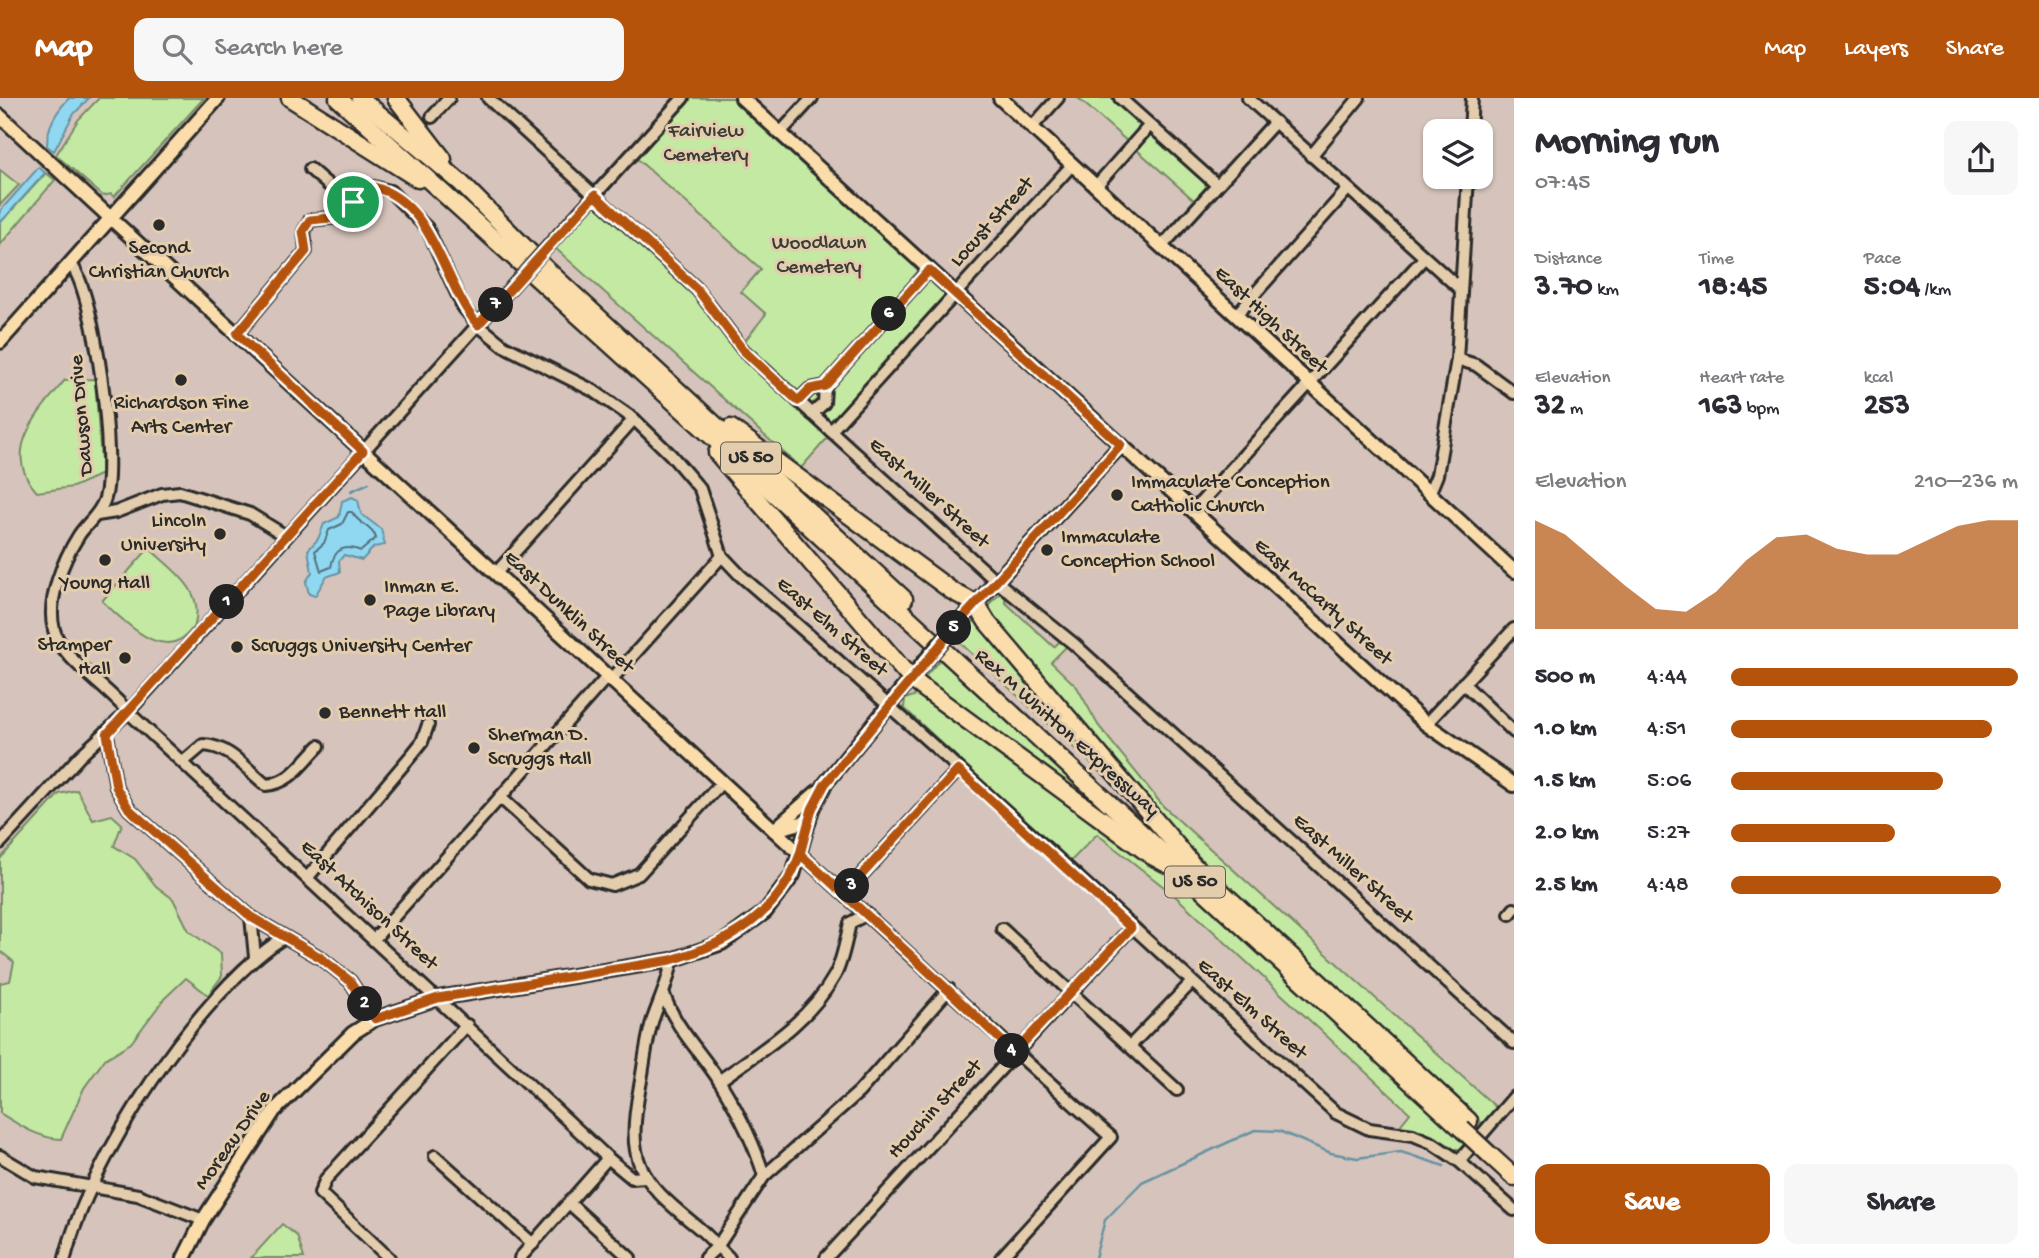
<!DOCTYPE html>
<html lang="en">
<head>
<meta charset="utf-8">
<style>
	:root { --surface:#fff; --page:#f7f7f7; --text:#2b2b33; --muted:#7c7c81; --accent:#b45309 }
	body { margin:0; font-family:"Gochi Hand",sans-serif; background:var(--page); color:var(--text); height:100vh; display:flex; flex-direction:column; font-size:26px; white-space:nowrap }
	* { box-sizing:border-box; margin:0 }
	p { font-size:23px; color:var(--muted) }
	.icon { flex:none; width:38px; height:38px; fill:none; stroke:currentColor; stroke-width:2; stroke-linecap:round; stroke-linejoin:round }
	.map { position:relative; flex:1; overflow:hidden }
	.side { display:flex; flex-direction:column; background:var(--surface); width:525px }
	.side>* { flex:none }
	.fabs { position:absolute; left:1423px; top:21px; display:grid; gap:14px }
	.fabs a { display:grid; place-items:center; width:70px; height:70px; border-radius:14px; background:var(--surface); box-shadow:0 2px 5px #0004; font-size:35px }
	.pin { position:absolute; display:grid; place-items:center; width:60px; height:60px; color:#fff; margin:-30px; border:4px solid #fff; border-radius:50%; box-shadow:0 2px 7px #0007 }
	.km { position:absolute; width:35px; height:35px; margin:-18px; border-radius:50%; background:#222; color:#fff; font-size:19px; line-height:35px; text-align:center }
	.round { display:grid; place-items:center; flex:none; width:74px; height:74px; border-radius:14px; background:var(--page) }
	.overview { display:flex; align-items:center; justify-content:space-between; height:119px; padding:0 21px }
	h1 { font-size:38px; font-weight:700; line-height:52px }
	.metrics { display:grid; grid-template-columns:repeat(3,1fr); gap:10px; height:119px; padding:7px 21px }
	.metrics div { display:grid; align-content:center }
	.metrics b { font-size:30px; font-weight:700 }
	.metrics small { font-size:19px; font-weight:400 }
	.metrics p { font-size:19px }
	.chart { height:196px; padding:14px 21px }
	.chart p { display:flex; justify-content:space-between }
	.chart svg { width:100%; height:126px; margin-top:7px; fill:var(--accent); opacity:.7 }
	.cta { display:flex; gap:14px; margin-top:auto; padding:14px 21px }
	.cta a { flex:1; height:80px; border-radius:14px; background:var(--accent); color:#fff; font-size:28px; font-weight:700; line-height:80px; text-align:center }
	.cta a+a { background:var(--page); color:var(--text) }
	ul { padding:0 21px; list-style:none; font-size:23px }
	li { display:grid; grid-template-columns:112px 84px 1fr; align-items:center; height:52px }
	li i { height:18px; border-radius:9px; background:var(--accent) }
	header { display:flex; align-items:center; gap:42px; box-sizing:border-box; height:98px; padding:0 35px; background:var(--accent); color:#fff }
	header strong { font-size:33px }
	nav { display:flex; gap:38px; margin-inline-start:auto; font-size:24px }
	.search { width:490px; height:63px; background:var(--page); display:flex; align-items:center; gap:18px; box-sizing:border-box; padding:0 24px; border-radius:14px; color:var(--muted); font-size:26px }
	main { display:flex; flex:1; min-height:0 }
	.map>svg:first-child { display:block }
	.green { fill:#c4e9a3; stroke:#788a67; stroke-width:2 }
	.water { fill:#90d8f1; stroke:#6893a2; stroke-width:2 }
	.lines { fill:none; stroke-linecap:round; stroke-linejoin:round }
	.shore { stroke:#53707a; stroke-width:2 }
	.stream { stroke:#6893a2; stroke-width:2.5 }
	.minor-casing { stroke:#2b2b2b; stroke-width:16 }
	.major-casing { stroke:#2b2b2b; stroke-width:18 }
	.highway-casing { stroke:#2b2b2b; stroke-width:21 }
	.minor { stroke:#e4cdad; stroke-width:10 }
	.major { stroke:#faddab; stroke-width:12 }
	.highway { stroke:#faddab; stroke-width:16 }
	.minor-bridge-casing { stroke:#2b2b2b; stroke-width:16; stroke-linecap:butt }
	.major-bridge-casing { stroke:#2b2b2b; stroke-width:18; stroke-linecap:butt }
	.highway-bridge-casing { stroke:#2b2b2b; stroke-width:21; stroke-linecap:butt }
	.minor-bridge { stroke:#e4cdad; stroke-width:10 }
	.major-bridge { stroke:#faddab; stroke-width:12 }
	.highway-bridge { stroke:#faddab; stroke-width:16 }
	.route-casing { stroke:#fff; stroke-width:14 }
	.route { stroke:#b45309; stroke-width:9 }
	.poi-dot { fill:#2b2b2b; stroke:#e4cdad; stroke-width:2.5 }
	.labels { text-anchor:middle; dominant-baseline:central; stroke-width:6; stroke-linejoin:round; paint-order:stroke }
	.shield { fill:#e4cdad; stroke:#625c52; stroke-width:2 }
	.shield-label { font-size:19px; font-weight:bold; fill:#2b2b2b }
	.park-label { font-size:21px; fill:#3a3e37; stroke:#e4cdad }
	.street-label { font-size:21px; fill:#2b2b2b; stroke:#e4cdad }
	.poi-label { font-size:21px; fill:#2b2b2b; stroke:#e4cdad; text-anchor:start }
</style>
</head>
<body>
<header>
<strong>Map</strong>
<div class="search"><svg class="icon" aria-label="search" viewBox="0 0 24 24"><circle cx="10" cy="10" r="6"/><path d="M15 15l6 6"/></svg>Search here</div>
<nav><a>Map</a><a>Layers</a><a>Share</a></nav>
</header>
<main>
<div class="map">
<svg width="1514" height="1160" viewBox="0 0 1514 1160">
	<rect width="100%" height="100%" fill="#d6c4bc"/>
	<filter id="ink" filterUnits="userSpaceOnUse"><feTurbulence type="fractalNoise" baseFrequency=".0143" numOctaves="2"/><feDisplacementMap in="SourceGraphic" scale="14" xChannelSelector="R" yChannelSelector="G"/><feConvolveMatrix kernelMatrix="1 2 1 2 8 2 1 2 1" color-interpolation-filters="sRGB"/></filter>
	<g filter="url(#ink)">
		<g class="green">
			<path d="M99 0H204L114 99 111 96 103 98 56 57 78 22Z"/>
			<path d="M689 0H736L946 194 947 198 832 325 744 244 766 216 741 194 761 171 636 60Z"/>
			<path d="M1078 0H1116L1208 88 1195 103Z"/>
			<path d="M0 72 19 87 0 107Z"/>
			<path d="M46 75 55 82 0 147V125Z"/>
			<path d="M593 108H598L697 201 749 266 830 337 801 370 555 150Z"/>
			<path d="M95 281 102 376 73 389 37 394C0 354 37 316 65 282Z"/>
			<path d="M149 450C172 472 204 490 195 526 168 571 127 525 102 503Z"/>
			<path d="M1001 495 1005 496V504L1054 549 1061 542 1068 547 1051 564 1077 589 1098 627 1163 708 1498 1011 1483 1027 1309 867 1192 752 990 517V505Z"/>
			<path d="M976 521 1133 704 957 542Z"/>
			<path d="M942 559 1137 737 923 581Z"/>
			<path d="M919 596 1138 750 1191 793 1468 1044 1461 1051H1451L1427 1036 1399 1029 1410 1015 1174 797 1097 736 1070 764 904 610 905 601Z"/>
			<path d="M77 692 93 722 112 717 122 726 114 748 135 761 156 788 173 801 189 833 221 856 222 878 208 897 186 880 164 901 131 945 105 961 84 990 61 1041C38 1040 19 1027 0 1015V885L10 883 14 864 0 853V761L59 696Z"/>
			<path d="M282 1126 297 1138 304 1160H251Z"/>
		</g>
		<g class="water">
			<path d="M69 0H89L73 17 54 53 47 48C47 28 56 14 69 0Z"/>
			<path d="M39 69 45 75 0 125V113Z"/>
			<path d="M352 399 358 402 361 416 381 431 385 447 374 449 362 462 344 457 339 463 340 474 326 479 315 498 309 496 306 484 312 474 308 452 318 441 324 426 339 419 342 403Z"/>
		</g>
		<g class="lines">
			<path class="shore" d="M348 414H352C358 426 373 429 376 440L361 453C344 446 334 451 331 469L321 473 315 453 324 445 329 432 342 426Z"/>
			<g class="stream">
				<path d="M351 393 369 385"/>
				<path d="M1095 1160 1105 1122 1142 1084 1255 1032 1279 1033 1331 1055 1357 1060 1401 1054 1444 1068"/>
			</g>
			<g class="minor-casing">
				<g id="minor">
					<path d="M488 0 697 191 743 252 831 333 996 483 1074 546 1514 945"/>
					<path d="M1120 0 1217 87"/>
					<path d="M1248 0 1460 191"/>
					<path d="M432 19 449 0"/>
					<path d="M1032 29 1058 0"/>
					<path d="M1470 33 1472 0"/>
					<path d="M780 35 812 0"/>
					<path d="M1311 58 1359 0"/>
					<path d="M310 71 340 97 353 104 374 89 390 93 427 130 463 209 478 227 504 248 594 293 634 321 671 357 700 391 722 458 740 477C943 652 1138 835 1336 1015L1369 1031 1413 1037 1432 1045 1459 1063 1514 1112"/>
					<path d="M1096 88 1150 27"/>
					<path d="M551 145 683 0"/>
					<path d="M1162 148 1275 24"/>
					<path d="M70 165C95 192 118 368 104 403 99 417 87 425 79 437 63 462 46 503 54 532 62 562 107 588 128 614L608 1060 632 1080 645 1079"/>
					<path d="M1236 217 1348 91"/>
					<path d="M237 236 306 153 304 133 310 122 340 119 353 104"/>
					<path d="M1457 261 1476 267 1514 295"/>
					<path d="M798 303 810 291 825 288 929 172"/>
					<path d="M812 316 824 305 825 288"/>
					<path d="M831 333 1072 67"/>
					<path d="M1430 394 1437 377 1457 261 1468 79"/>
					<path d="M1193 413 1424 160"/>
					<path d="M97 417 116 414 162 396 180 394 250 416 286 438"/>
					<path d="M496 475 634 321"/>
					<path d="M611 582 722 458"/>
					<path d="M1463 585 1514 634"/>
					<path d="M1426 626 1514 531"/>
					<path d="M107 636 116 689 129 711 251 819 321 860 350 883 375 921"/>
					<path d="M183 664 203 647C230 648 246 671 266 687 291 685 302 665 319 648"/>
					<path d="M500 699 589 781 612 787 639 776 722 684"/>
					<path d="M0 745 80 658 128 614 510 191"/>
					<path d="M800 756C904 850 1005 947 1111 1039L1001 1160"/>
					<path d="M308 779 410 659 422 644 428 627"/>
					<path d="M844 796 958 672"/>
					<path d="M1510 816 1514 811"/>
					<path d="M251 819 255 859"/>
					<path d="M1002 831 1177 992"/>
					<path d="M375 840 607 579"/>
					<path d="M672 862C669 884 659 903 652 924 646 944 644 967 640 988 626 1062 637 1080 694 1126 707 1136 718 1149 729 1160"/>
					<path d="M664 897C676 931 701 954 720 984 739 1015 754 1044 764 1078"/>
					<path d="M1131 947 1192 884"/>
					<path d="M719 983C762 952 809 924 835 877 843 862 846 841 850 825L867 816"/>
					<path d="M0 1058 35 1079 138 1097 203 1122"/>
					<path d="M435 1058 533 1146"/>
					<path d="M1459 1063 1514 999"/>
					<path d="M569 1105 630 1160"/>
					<path d="M65 1160C90 1061 198 895 283 840"/>
					<path d="M389 1160 320 1095 326 1081 467 927"/>
					<path d="M520 1160 608 1060"/>
					<path d="M705 1160 717 1149 764 1078 859 994 949 891"/>
					<path d="M826 1160 1131 830"/>
				</g>
			</g>
			<g class="major-casing">
				<g id="major">
					<path d="M742 0 1426 626 1514 687"/>
					<path d="M1000 0 1514 473"/>
					<path d="M0 18 800 756"/>
					<path d="M0 244 218 0"/>
					<path d="M959 524 1121 347"/>
					<path d="M774 732 817 694"/>
					<path d="M774 732 809 723"/>
					<path d="M184 1160 203 1122 274 1013 353 935 375 921 438 900 672 862 722 845 765 814 793 777 812 711 825 686 925 563"/>
				</g>
			</g>
			<g class="highway-casing">
				<g id="highway">
					<path d="M290 0 418 81"/>
					<path d="M338 0 693 321 1462 1031"/>
					<path d="M360 0 461 85 546 171 904 501"/>
					<path d="M396 0 443 61"/>
					<path d="M731 330 952 493 976 506 987 524 1189 762"/>
					<path d="M717 355 911 581 1152 758 1167 766"/>
					<path d="M1181 756 1469 1023"/>
					<path d="M1491 1058 1514 1079"/>
				</g>
			</g>
			<use href="#minor" class="minor"/>
			<use href="#major" class="major"/>
			<use href="#highway" class="highway"/>
			<g class="minor-bridge-casing">
				<path id="minor-bridge" d="M510 191 551 145"/>
			</g>
			<g class="major-bridge-casing">
				<path id="major-bridge" d="M925 563 959 524"/>
			</g>
			<g class="highway-bridge-casing">
				<path id="highway-bridge" d="M1462 1031 1491 1058"/>
			</g>
			<use href="#minor-bridge" class="minor-bridge"/>
			<use href="#major-bridge" class="major-bridge"/>
			<use href="#highway-bridge" class="highway-bridge"/>
		</g>
	</g>
	<g class="lines" filter="url(#ink)">
		<g class="route-casing">
			<path id="route" d="M353 104 340 119 310 122 303 133 306 153 237 236 363 353 107 636 116 689 129 711 251 819 321 860 350 883 375 921 438 900 671 862C730 845 779 816 800 756L844 796 958 672 1131 830 1014 955C945 887 872 822 800 756L812 711 825 686 959 524 1121 347 929 172 825 288 810 291 798 303 743 252 697 191 595 97 478 227C442 185 435 105 374 89L353 104"/>
		</g>
		<use href="#route" class="route"/>
	</g>
	<g class="poi-dot">
		<circle cx="159" cy="127" r="7"/>
		<circle cx="181" cy="282" r="7"/>
		<circle cx="1117" cy="397" r="7"/>
		<circle cx="220" cy="436" r="7"/>
		<circle cx="1047" cy="452" r="7"/>
		<circle cx="105" cy="462" r="7"/>
		<circle cx="370" cy="502" r="7"/>
		<circle cx="237" cy="549" r="7"/>
		<circle cx="125" cy="560" r="7"/>
		<circle cx="325" cy="615" r="7"/>
		<circle cx="474" cy="650" r="7"/>
	</g>
	<g class="labels">
		<g class="shield">
			<rect x="721" y="344.5" width="60" height="31" rx="5"/>
			<rect x="1165" y="768.5" width="60" height="31" rx="5"/>
		</g>
		<g class="shield-label">
			<text x="751" y="360">US 50</text>
			<text x="1195" y="784">US 50</text>
		</g>
		<g class="park-label">
			<text x="706" y="34">Fairview<tspan x="706" dy="24">Cemetery</tspan></text>
			<text x="819" y="146">Woodlawn<tspan x="819" dy="24">Cemetery</tspan></text>
		</g>
		<g class="street-label">
			<text transform="translate(993 125) rotate(-48)">Locust Street</text>
			<text transform="translate(1270 223) rotate(43)">East High Street</text>
			<text transform="translate(83 317) rotate(-95)">Dawson Drive</text>
			<text transform="translate(928 396) rotate(42)">East Miller Street</text>
			<text transform="translate(1322 505) rotate(42)">East McCarty Street</text>
			<text transform="translate(568 515) rotate(43)">East Dunklin Street</text>
			<text transform="translate(831 530) rotate(41)">East Elm Street</text>
			<text transform="translate(1066 636) rotate(42)">Rex M Whitton Expressway</text>
			<text transform="translate(1352 772) rotate(42)">East Miller Street</text>
			<text transform="translate(368 808) rotate(43)">East Atchison Street</text>
			<text transform="translate(1251 912) rotate(42)">East Elm Street</text>
			<text transform="translate(936 1012) rotate(-47)">Houchin Street</text>
			<text transform="translate(234 1043) rotate(-55)">Moreau Drive</text>
		</g>
		<g class="poi-label">
			<text x="159" y="151" text-anchor="middle">Second<tspan x="159" dy="24">Christian Church</tspan></text>
			<text x="181" y="306" text-anchor="middle">Richardson Fine<tspan x="181" dy="24">Arts Center</tspan></text>
			<text x="1131" y="385">Immaculate Conception<tspan x="1131" dy="24">Catholic Church</tspan></text>
			<text x="206" y="424" text-anchor="end">Lincoln<tspan x="206" dy="24">University</tspan></text>
			<text x="1061" y="440">Immaculate<tspan x="1061" dy="24">Conception School</tspan></text>
			<text x="105" y="486" text-anchor="middle">Young Hall</text>
			<text x="384" y="490">Inman E.<tspan x="384" dy="24">Page Library</tspan></text>
			<text x="111" y="548" text-anchor="end">Stamper<tspan x="111" dy="24">Hall</tspan></text>
			<text x="251" y="549">Scruggs University Center</text>
			<text x="339" y="615">Bennett Hall</text>
			<text x="488" y="638">Sherman D.<tspan x="488" dy="24">Scruggs Hall</tspan></text>
		</g>
	</g>
</svg>
<div class="fabs">
<a><svg class="icon" aria-label="layers" viewBox="0 0 24 24"><path d="M12 4l9 5-9 5-9-5zM3 14l9 5 9-5"/></svg></a>
</div>
<div class="pin" style="left:353px;top:104px;background:#1e9e55"><svg class="icon" aria-label="arrive" viewBox="0 0 24 24"><path d="M6 21V4h12l-3 4 3 4H6"/></svg></div>
<b class="km" style="left:227px;top:504px">1</b>
<b class="km" style="left:365px;top:906px">2</b>
<b class="km" style="left:852px;top:788px">3</b>
<b class="km" style="left:1012px;top:953px">4</b>
<b class="km" style="left:954px;top:530px">5</b>
<b class="km" style="left:889px;top:216px">6</b>
<b class="km" style="left:496px;top:207px">7</b>
</div>
<section class="side">
<div class="overview"><div><h1>Morning run</h1><p>07:45</p></div><a class="round"><svg class="icon" aria-label="share" viewBox="0 0 24 24"><path d="M12 15V3M7 8l5-5 5 5M5 13v7h14v-7"/></svg></a></div>
<div class="metrics">
<div><p>Distance</p><b>3.70<small> km</small></b></div>
<div><p>Time</p><b>18:45</b></div>
<div><p>Pace</p><b>5:04<small> /km</small></b></div>
</div>
<div class="metrics">
<div><p>Elevation</p><b>32<small> m</small></b></div>
<div><p>Heart rate</p><b>163<small> bpm</small></b></div>
<div><p>kcal</p><b>253</b></div>
</div>
<div class="chart"><p><span>Elevation</span>210–236 m</p>
<svg viewBox="0 0 160 44" preserveAspectRatio="none"><path d="M0 44V6L10 11L20 20L30 29L40 37L50 38L60 31L70 20L80 12L90 11L100 16L110 18L120 18L130 13L140 8L150 6L160 6V44z"/></svg>
</div>
<ul>
<li><b>500 m</b>4:44<i style="width:100%"></i></li>
<li><b>1.0 km</b>4:51<i style="width:91%"></i></li>
<li><b>1.5 km</b>5:06<i style="width:74%"></i></li>
<li><b>2.0 km</b>5:27<i style="width:57%"></i></li>
<li><b>2.5 km</b>4:48<i style="width:94%"></i></li>
</ul>
<div class="cta"><a>Save</a><a>Share</a></div>
</section>
</main>
</body>
</html>
